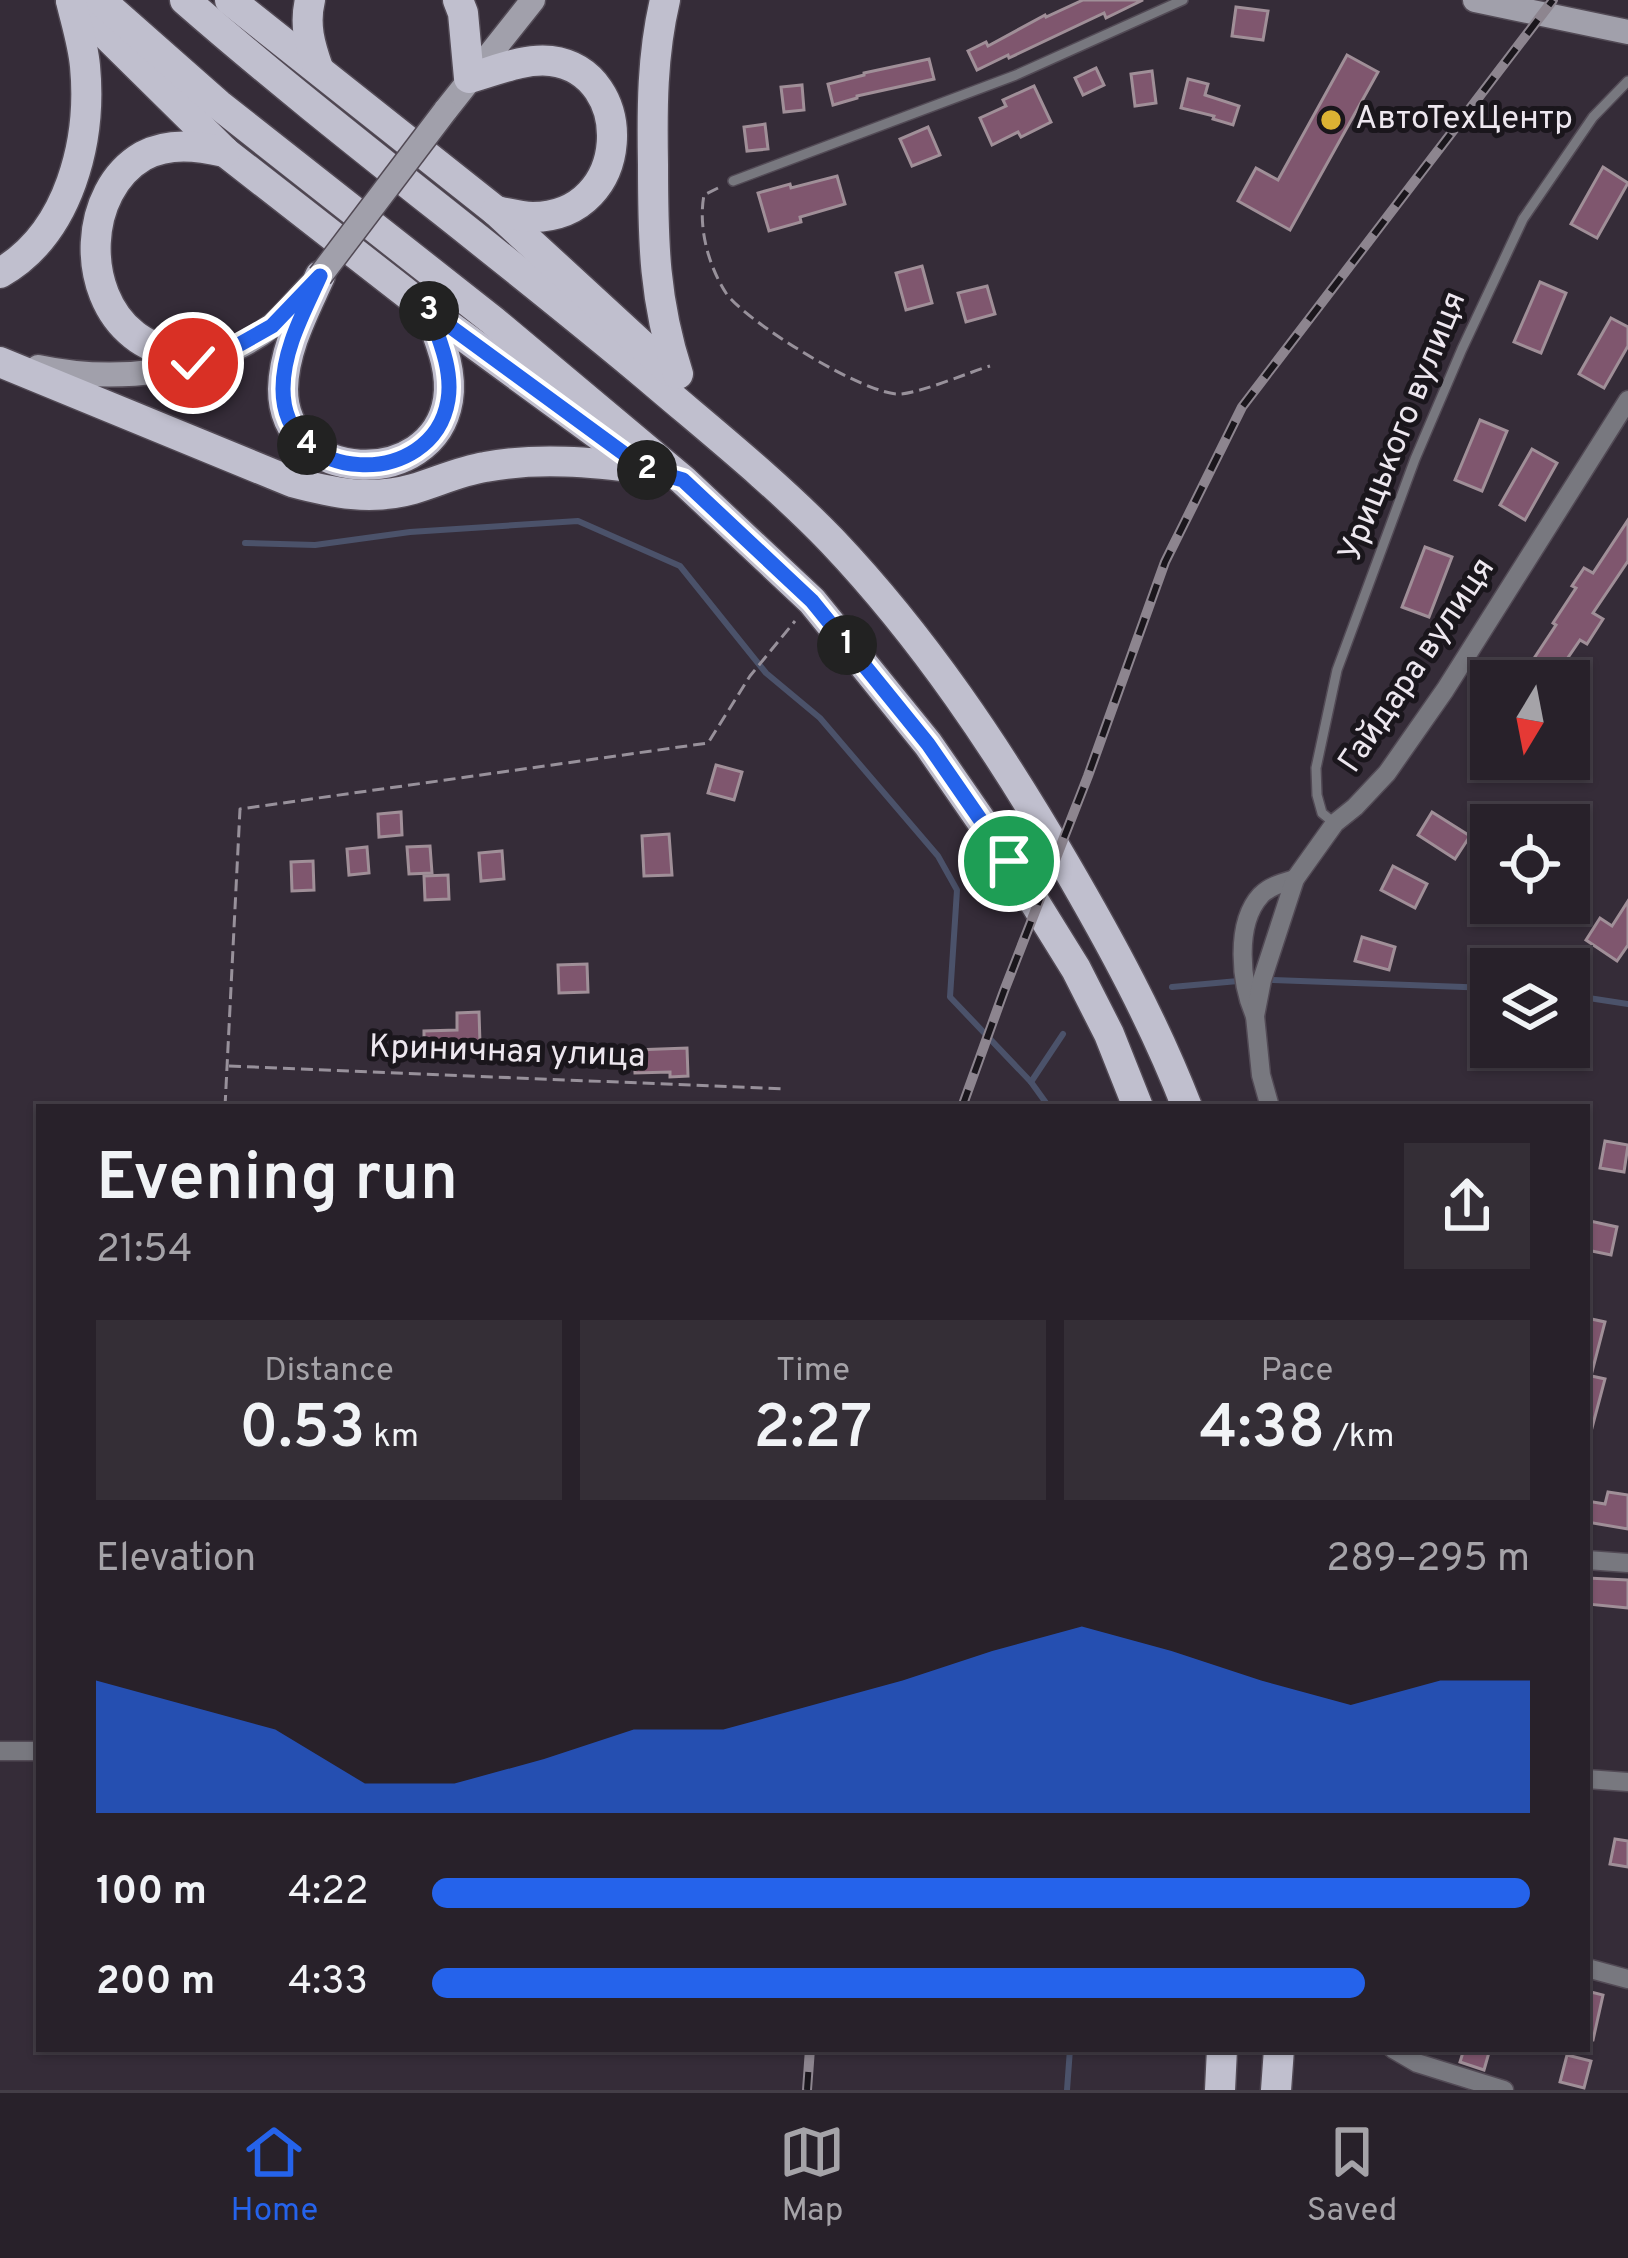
<!DOCTYPE html>
<html lang="en">
<head>
<meta charset="utf-8">
<style>
	:root { --surface:#28212a; --page:#342e36; --text:#f1f3f6; --muted:#a5a3a8; --line:#443e47; --accent:#2563eb }
	body { margin:0; font-family:Overpass,sans-serif; background:var(--page); color:var(--text); height:100vh; display:flex; flex-direction:column; font-size:45px; white-space:nowrap }
	* { box-sizing:border-box; margin:0 }
	p { font-size:39px; color:var(--muted) }
	.icon { flex:none; width:66px; height:66px; fill:none; stroke:currentColor; stroke-width:2; stroke-linecap:round; stroke-linejoin:round }
	.map { position:relative; flex:1; overflow:hidden }
	.panel { position:absolute; left:36px; top:1104px; width:1554px; height:948px; display:flex; flex-direction:column; background:var(--surface); border-radius:0px; box-shadow:0 3px 9px #0004,0 0 0 3px var(--line) }
	.panel>* { flex:none }
	.needle { width:78px; rotate:190deg }
	.buttons { position:absolute; left:1470px; top:660px; display:grid; gap:24px }
	.buttons a { display:grid; place-items:center; width:120px; height:120px; border-radius:0px; background:var(--surface); box-shadow:0 3px 9px #0004,0 0 0 3px var(--line); font-size:60px }
	.pin { position:absolute; display:grid; place-items:center; width:102px; height:102px; color:#fff; margin:-51px; border:6px solid #fff; border-radius:50%; box-shadow:0 3px 12px #0007 }
	.km { position:absolute; width:60px; height:60px; margin:-30px; border-radius:50%; background:#222; color:#fff; font-size:33px; line-height:60px; text-align:center }
	.round { display:grid; place-items:center; flex:none; width:126px; height:126px; border-radius:0px; background:var(--page) }
	.headline { display:flex; align-items:center; justify-content:space-between; height:204px; padding:0 60px }
	h1 { font-size:66px; font-weight:600; line-height:90px }
	.metrics { display:grid; grid-template-columns:repeat(3,1fr); gap:18px; height:204px; padding:12px 60px }
	.metrics div { display:grid; align-content:center; border-radius:0px; background:var(--page); text-align:center }
	.metrics b { font-size:60px; font-weight:600 }
	.metrics small { font-size:33px; font-weight:400 }
	.metrics p { font-size:33px }
	.chart { height:336px; padding:24px 60px }
	.chart p { display:flex; justify-content:space-between }
	.chart svg { width:100%; height:216px; margin-top:12px; fill:var(--accent); opacity:.7 }
	ul { padding:0 60px; list-style:none; font-size:39px }
	li { display:grid; grid-template-columns:192px 144px 1fr; align-items:center; height:90px }
	li i { height:30px; border-radius:15px; background:var(--accent) }
	.dock { display:flex; justify-content:space-around; align-items:center; height:168px; border-top:3px solid var(--line); background:var(--surface); font-size:33px; color:var(--muted) }
	.dock a { display:grid; justify-items:center; gap:6px }
	.dock .on { color:var(--accent) }
	.map>svg:first-child { display:block }
	.lines { fill:none; stroke-linecap:round; stroke-linejoin:round }
	.stream { stroke:#4b526a; stroke-width:6 }
	.building { fill:#7f566e; stroke:#a08f98; stroke-width:3 }
	.lane-casing { stroke:#524a55; stroke-width:12 }
	.street-casing { stroke:#524a55; stroke-width:21 }
	.secondary-casing { stroke:#524a55; stroke-width:27 }
	.primary-casing { stroke:#524a55; stroke-width:33 }
	.path { stroke:#98919b; stroke-width:3; stroke-dasharray:12 6; stroke-linecap:butt }
	.lane { stroke:#78787f; stroke-width:9 }
	.street { stroke:#78787f; stroke-width:18 }
	.secondary { stroke:#a1a0ab; stroke-width:24 }
	.primary { stroke:#c0bfce; stroke-width:30 }
	.rail-casing { stroke:#8d858f; stroke-width:10 }
	.rail { stroke:#1a161c; stroke-width:6; stroke-dasharray:18; stroke-linecap:butt }
	.secondary-bridge-casing { stroke:#524a55; stroke-width:27; stroke-linecap:butt }
	.secondary-bridge { stroke:#a1a0ab; stroke-width:24 }
	.route-casing { stroke:#fff; stroke-width:24 }
	.route { stroke:#2563eb; stroke-width:15 }
	.poi-dot { fill:#dcb233; stroke:#1a161c; stroke-width:4.5 }
	.labels { text-anchor:middle; dominant-baseline:central; stroke-width:10; stroke-linejoin:round; paint-order:stroke }
	.poi-label { font-size:33px; fill:#ede7ef; stroke:#1a161c; text-anchor:start }
	.street-label { font-size:33px; fill:#ede7ef; stroke:#1a161c }
</style>
</head>
<body>
<div class="map">
<svg width="1628" height="2090" viewBox="0 0 1628 2090">
	<rect width="100%" height="100%" fill="#352c38"/>
	<g class="lines">
		<g class="stream">
			<path d="M245 543 315 545 410 532 578 521 680 566 766 673 820 718 938 856 957 890 950 997 1031 1082 1049 1107"/>
			<path d="M1273 980 1491 988"/>
			<path d="M1172 987 1238 981"/>
			<path d="M1569 995 1628 1004"/>
			<path d="M1031 1082 1063 1034"/>
			<path d="M1067 2090 1070 2049"/>
		</g>
	</g>
	<g class="building">
		<path d="M1083 0H1143L1106 18 1104 13 1009 58 1008 55 977 70 968 51 986 42 988 46 1045 15 1046 17Z"/>
		<path d="M1236 7 1268 11 1263 40 1232 36Z"/>
		<path d="M1347 55 1378 72 1290 230 1238 201 1256 168 1278 180Z"/>
		<path d="M929 59 934 79 857 96V98L833 105 828 84 864 75V73Z"/>
		<path d="M1096 68 1104 85 1083 95 1075 78Z"/>
		<path d="M1152 71 1156 103 1135 106 1131 74Z"/>
		<path d="M1188 79 1208 84 1205 95 1239 106 1233 125 1213 119 1214 116 1181 108Z"/>
		<path d="M802 85 804 110 784 112 781 87Z"/>
		<path d="M1034 86 1051 122 1021 137 1018 132 992 145 980 118 1006 106 1003 100Z"/>
		<path d="M765 124 768 149 747 151 744 127Z"/>
		<path d="M928 127 940 155 912 166 900 139Z"/>
		<path d="M1603 167 1628 183 1597 238 1571 224Z"/>
		<path d="M837 176 845 204 800 217 801 222 769 231 758 193 790 184 791 188Z"/>
		<path d="M922 266 932 303 906 310 896 273Z"/>
		<path d="M1540 282 1566 293 1541 353 1514 342Z"/>
		<path d="M987 286 995 314 966 322 958 293Z"/>
		<path d="M1611 318 1628 327V346L1604 388 1579 374Z"/>
		<path d="M1480 420 1507 431 1482 491 1455 480Z"/>
		<path d="M1532 449 1557 463 1525 520 1500 505Z"/>
		<path d="M1628 520V561L1593 613 1603 619 1587 644 1580 640 1552 681H1519L1556 625 1553 623 1576 588 1572 586 1584 568 1593 573Z"/>
		<path d="M1425 547 1452 557 1429 617 1402 607Z"/>
		<path d="M716 765 742 772 734 800 708 793Z"/>
		<path d="M401 812 402 835 379 837 378 814Z"/>
		<path d="M1432 812 1470 836 1455 859 1418 835Z"/>
		<path d="M669 834 672 875 644 876 642 836Z"/>
		<path d="M430 846 432 873 409 874 407 847Z"/>
		<path d="M367 847 369 873 349 875 347 849Z"/>
		<path d="M502 851 504 879 481 881 479 853Z"/>
		<path d="M313 861 314 890 292 891 291 862Z"/>
		<path d="M1393 866 1427 884 1415 908 1381 890Z"/>
		<path d="M448 875 449 899 425 900 424 876Z"/>
		<path d="M1628 901V945L1617 961 1586 940 1600 918 1612 926Z"/>
		<path d="M1362 937 1395 947 1389 970 1355 961Z"/>
		<path d="M587 964 588 992 559 993 558 965Z"/>
		<path d="M479 1012 480 1043 424 1044V1031L457 1030V1013Z"/>
		<path d="M687 1048 688 1076 670 1077V1072L635 1073 634 1050Z"/>
		<path d="M1605 1141 1628 1145 1624 1172 1600 1168Z"/>
		<path d="M1590 1221 1617 1227 1611 1255 1587 1250Z"/>
		<path d="M1587 1318 1605 1322 1592 1372 1587 1371Z"/>
		<path d="M1587 1375 1605 1379 1592 1428H1587Z"/>
		<path d="M1608 1492 1628 1495V1529L1587 1522V1501L1605 1504Z"/>
		<path d="M1587 1578 1628 1580V1608L1587 1604Z"/>
		<path d="M1615 1839 1628 1841V1867L1610 1864Z"/>
		<path d="M1587 1991 1603 1995 1593 2040H1587Z"/>
		<path d="M1464 2049H1490L1484 2070 1460 2062Z"/>
		<path d="M1567 2055 1591 2061 1584 2088 1560 2082Z"/>
	</g>
	<g class="lines">
		<g class="lane-casing">
			<g id="lane">
				<path d="M733 181 1016 75 1183 0"/>
				<path d="M1333 822 1322 813 1317 795 1316 768 1337 670 1415 459 1462 349 1523 219 1593 117 1628 81"/>
			</g>
		</g>
		<g class="street-casing">
			<g id="street">
				<path d="M1255 1016C1241 985 1234 924 1261 895 1270 886 1282 883 1295 879"/>
				<path d="M1270 1107 1261 1075 1255 1016 1262 980 1295 879 1335 823 1355 807 1387 773 1445 690 1628 400"/>
				<path d="M1587 1560 1628 1563"/>
				<path d="M0 1751H39"/>
				<path d="M1587 1779 1628 1782"/>
				<path d="M1587 1968 1628 1979"/>
				<path d="M1393 2049 1417 2063 1504 2090"/>
			</g>
		</g>
		<g class="secondary-casing">
			<g id="secondary">
				<path d="M1475 0 1628 32"/>
				<path d="M445 111 533 0"/>
				<path d="M38 367C113 383 209 375 272 326 286 314 298 298 311 285"/>
			</g>
		</g>
		<g class="primary-casing">
			<g id="primary">
				<path d="M71 0 225 152 429 311 619 450"/>
				<path d="M100 0 219 105 492 320 683 480 812 601 928 744 1009 861 1076 969 1109 1034 1138 1107"/>
				<path d="M185 0C335 131 496 249 649 378 711 431 775 482 832 541 924 638 998 749 1065 864 1111 943 1154 1022 1187 1107"/>
				<path d="M230 0 496 211 670 371"/>
				<path d="M310 0C304 25 310 45 318 68"/>
				<path d="M458 0 463 13 469 78C495 71 523 58 551 61 637 72 633 216 533 217 521 217 507 213 496 211"/>
				<path d="M665 0C652 55 652 109 653 165 653 242 654 300 678 374"/>
				<path d="M0 273C70 233 92 140 85 66 83 44 76 22 71 1"/>
				<path d="M320 276C304 312 284 348 283 389 283 485 433 491 448 400 453 370 439 339 429 311"/>
				<path d="M0 362 292 482C333 493 371 501 413 489 437 482 460 471 485 467 538 457 592 462 645 469"/>
				<path d="M193 363C174 355 150 348 134 335 80 293 83 191 143 156 169 142 198 146 225 152"/>
				<path d="M1220 2090 1222 2049"/>
				<path d="M1276 2090 1279 2049"/>
			</g>
		</g>
		<g class="path">
			<path d="M718 188 704 195C698 227 708 265 726 293 745 321 867 397 901 394 923 392 967 373 990 366"/>
			<path d="M229 1066 785 1089"/>
			<path d="M225 1107 240 809 708 743 750 676 795 621"/>
		</g>
		<use href="#lane" class="lane"/>
		<use href="#street" class="street"/>
		<use href="#secondary" class="secondary"/>
		<use href="#primary" class="primary"/>
		<g class="rail-casing">
			<g id="rail">
				<path d="M962 1107 1004 991 1088 776 1165 562 1242 407 1553 0"/>
				<path d="M807 2090 810 2049"/>
			</g>
		</g>
		<use href="#rail" class="rail"/>
		<g class="secondary-bridge-casing">
			<path id="secondary-bridge" d="M320 276 445 111"/>
		</g>
		<use href="#secondary-bridge" class="secondary-bridge"/>
	</g>
	<g class="lines">
		<g class="route-casing">
			<path id="route" d="M193 363 233 348 272 326 320 276C304 312 283 349 283 389 283 485 433 491 448 400 453 370 439 339 429 311L645 469 683 480 812 601 928 744 1009 861"/>
		</g>
		<use href="#route" class="route"/>
	</g>
	<circle class="poi-dot" cx="1331" cy="120" r="12"/>
	<g class="labels">
		<g class="poi-label">
			<text x="1355" y="120">АвтоТехЦентр</text>
		</g>
		<g class="street-label">
			<text transform="translate(1404 427) rotate(-68)">Урицького вулиця</text>
			<text transform="translate(1418 666) rotate(-56)">Гайдара вулиця</text>
			<text transform="translate(507 1053) rotate(2)">Криничная улица</text>
		</g>
	</g>
</svg>
<div class="buttons">
<a><svg class="needle" viewBox="-14 -14 28 28"><path d="M0-13l5 13h-10z" fill="#e53935"/><path d="M0 13l5-13h-10z" fill="#a5a3a8"/></svg></a>
<a><svg class="icon" aria-label="locate" viewBox="0 0 24 24"><circle cx="12" cy="12" r="6"/><path d="M12 2v4M12 18v4M2 12h4M18 12h4"/></svg></a>
<a><svg class="icon" aria-label="layers" viewBox="0 0 24 24"><path d="M12 4l9 5-9 5-9-5zM3 14l9 5 9-5"/></svg></a>
</div>
<div class="pin" style="left:1009px;top:861px;background:#1e9e55"><svg class="icon" aria-label="arrive" viewBox="0 0 24 24"><path d="M6 21V4h12l-3 4 3 4H6"/></svg></div>
<div class="pin" style="left:193px;top:363px;background:#d93025"><svg class="icon" aria-label="check" viewBox="0 0 24 24"><path d="M5 12l5 5 9-10"/></svg></div>
<b class="km" style="left:847px;top:645px">1</b>
<b class="km" style="left:647px;top:470px">2</b>
<b class="km" style="left:429px;top:311px">3</b>
<b class="km" style="left:307px;top:445px">4</b>
<section class="panel">
<div class="headline"><div><h1>Evening run</h1><p>21:54</p></div><a class="round"><svg class="icon" aria-label="share" viewBox="0 0 24 24"><path d="M12 15V3M7 8l5-5 5 5M5 13v7h14v-7"/></svg></a></div>
<div class="metrics">
<div><p>Distance</p><b>0.53<small> km</small></b></div>
<div><p>Time</p><b>2:27</b></div>
<div><p>Pace</p><b>4:38<small> /km</small></b></div>
</div>
<div class="chart"><p><span>Elevation</span>289–295 m</p>
<svg viewBox="0 0 160 44" preserveAspectRatio="none"><path d="M0 44V17L10 22L20 27L30 38L40 38L50 33L60 27L70 27L80 22L90 17L100 11L110 6L120 11L130 17L140 22L150 17L160 17V44z"/></svg>
</div>
<ul>
<li><b>100 m</b>4:22<i style="width:100%"></i></li>
<li><b>200 m</b>4:33<i style="width:85%"></i></li>
</ul>
</section>
</div>
<nav class="dock">
<a class="on"><svg class="icon" aria-label="home" viewBox="0 0 24 24"><path d="M3 11l9-7 9 7M6 9v11h12V9"/></svg>Home</a>
<a><svg class="icon" aria-label="map" viewBox="0 0 24 24"><path d="M3 6l6-2 6 2 6-2v14l-6 2-6-2-6 2zM9 4v14M15 6v14"/></svg>Map</a>
<a><svg class="icon" aria-label="saved" viewBox="0 0 24 24"><path d="M7 4h10v16l-5-4-5 4z"/></svg>Saved</a>
</nav>
</body>
</html>
